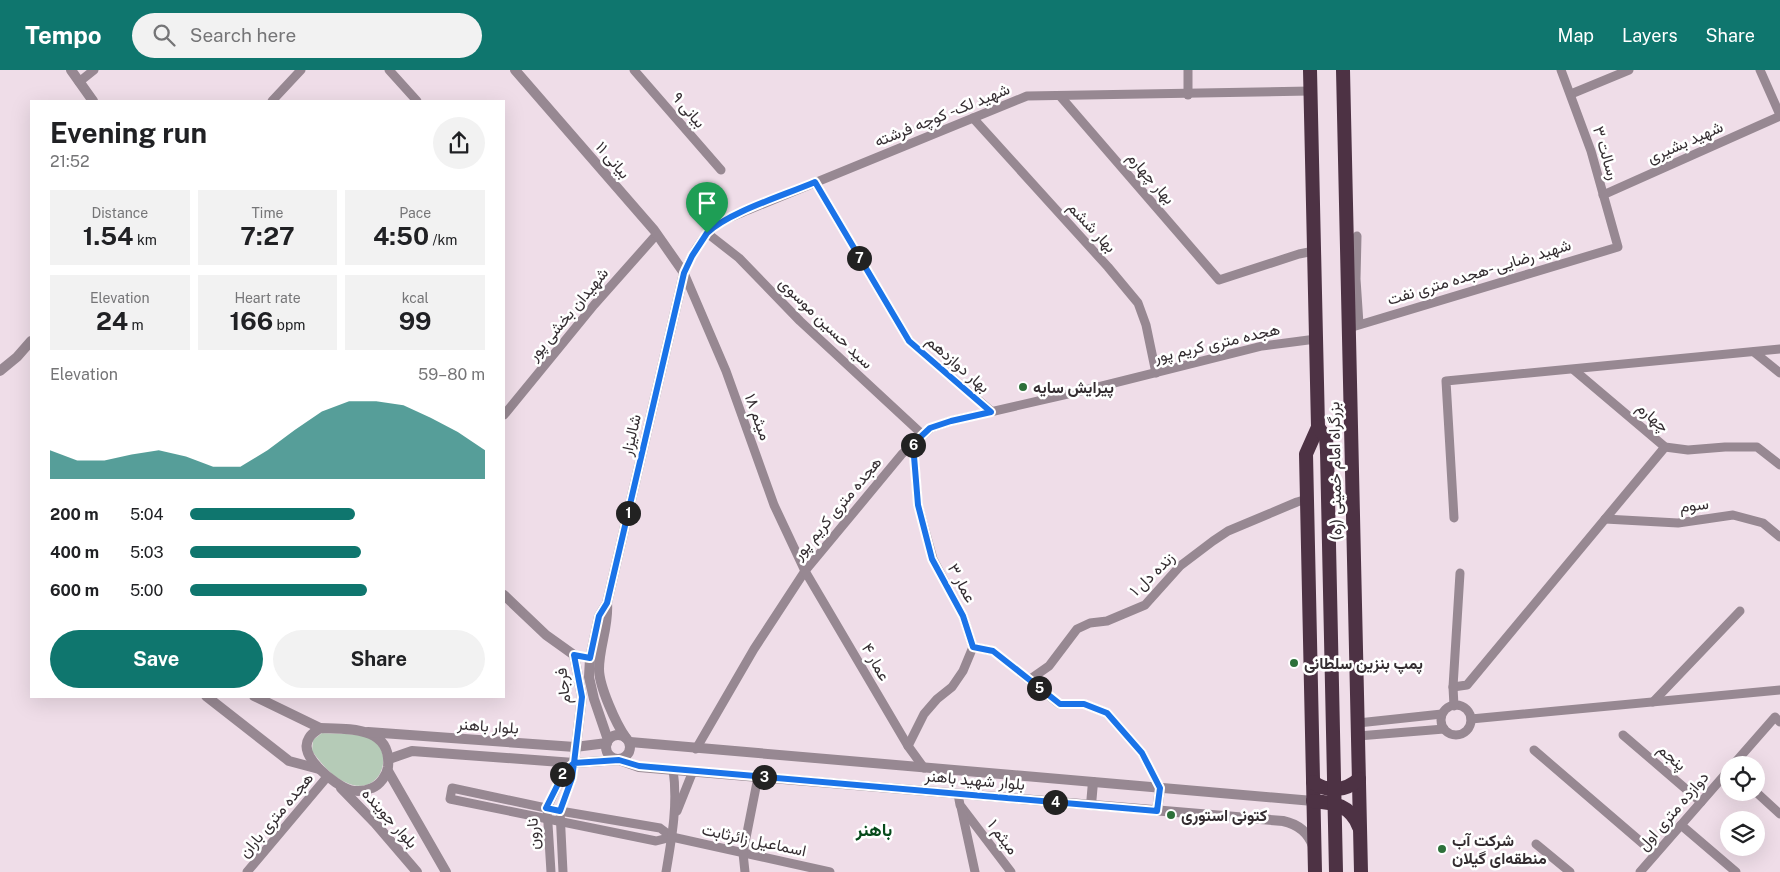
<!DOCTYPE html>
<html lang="en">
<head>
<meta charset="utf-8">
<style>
	:root { --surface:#fff; --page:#f2f2f2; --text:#202124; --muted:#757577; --accent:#0f766e }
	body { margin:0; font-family:"Public Sans",Vazirmatn,sans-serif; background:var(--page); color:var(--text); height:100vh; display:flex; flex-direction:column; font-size:19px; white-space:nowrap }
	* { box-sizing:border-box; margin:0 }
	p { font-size:16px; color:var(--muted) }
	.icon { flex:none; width:28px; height:28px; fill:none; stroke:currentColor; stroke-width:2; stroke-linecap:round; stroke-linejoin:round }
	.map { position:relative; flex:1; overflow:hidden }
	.panel { position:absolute; left:30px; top:30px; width:475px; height:598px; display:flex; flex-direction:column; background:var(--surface); border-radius:0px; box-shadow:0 5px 20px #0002 }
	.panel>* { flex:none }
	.controls { position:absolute; left:1720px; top:686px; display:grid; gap:10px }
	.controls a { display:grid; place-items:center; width:45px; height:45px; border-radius:50%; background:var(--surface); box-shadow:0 5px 20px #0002; font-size:25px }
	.pin { position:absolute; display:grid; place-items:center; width:42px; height:42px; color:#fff; margin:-51px -21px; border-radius:50% 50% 50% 0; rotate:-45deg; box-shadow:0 0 5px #0007 }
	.pin .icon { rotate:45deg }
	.km { position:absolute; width:25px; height:25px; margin:-12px; border-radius:50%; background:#222; color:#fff; font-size:14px; line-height:25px; text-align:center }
	.round { display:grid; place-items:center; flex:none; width:52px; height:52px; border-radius:26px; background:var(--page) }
	.head { display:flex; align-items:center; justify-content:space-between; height:85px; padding:0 20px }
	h1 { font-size:28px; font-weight:700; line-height:38px }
	.figures { display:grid; grid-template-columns:repeat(3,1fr); gap:8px; height:85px; padding:5px 20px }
	.figures div { display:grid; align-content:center; border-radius:0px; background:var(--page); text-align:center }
	.figures b { font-size:25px; font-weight:700 }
	.figures small { font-size:14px; font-weight:400 }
	.figures p { font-size:14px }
	.chart { height:140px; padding:10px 20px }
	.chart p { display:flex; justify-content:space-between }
	.chart svg { width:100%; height:90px; margin-top:5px; fill:var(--accent); opacity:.7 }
	.primary-button { display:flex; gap:10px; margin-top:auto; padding:10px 20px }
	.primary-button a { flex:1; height:58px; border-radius:30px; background:var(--accent); color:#fff; font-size:20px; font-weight:700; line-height:58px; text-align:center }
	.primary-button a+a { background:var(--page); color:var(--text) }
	ul { padding:0 20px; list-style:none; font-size:16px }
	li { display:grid; grid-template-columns:80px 60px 1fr; align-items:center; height:38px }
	li i { height:12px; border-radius:6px; background:var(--accent) }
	header { display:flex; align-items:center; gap:30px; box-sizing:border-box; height:70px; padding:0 25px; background:var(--accent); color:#fff }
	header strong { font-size:24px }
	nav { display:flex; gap:28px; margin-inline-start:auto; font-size:18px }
	.search { width:350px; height:45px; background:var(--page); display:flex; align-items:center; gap:12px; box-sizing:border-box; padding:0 18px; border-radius:28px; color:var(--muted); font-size:19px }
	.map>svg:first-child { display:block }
	.green { fill:#b5cbb7 }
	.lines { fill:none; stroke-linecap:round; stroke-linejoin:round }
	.minor { stroke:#978892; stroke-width:9 }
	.tertiary { stroke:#978892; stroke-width:10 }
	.trunk { stroke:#4d3244; stroke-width:14 }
	.trunk-bridge { stroke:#4d3244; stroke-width:14 }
	.route-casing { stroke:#fff; stroke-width:10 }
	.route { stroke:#1a73e8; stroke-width:6 }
	.poi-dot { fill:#2d703a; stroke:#fff; stroke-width:2 }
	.labels { text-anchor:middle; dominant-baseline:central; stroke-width:5; stroke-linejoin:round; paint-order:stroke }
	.street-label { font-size:16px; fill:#342d31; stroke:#fff }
	.poi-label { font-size:16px; font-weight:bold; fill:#342d31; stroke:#fff; text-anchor:start }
	.neighbourhood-label { font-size:18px; font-weight:bold; fill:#064a1b; stroke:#fff }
</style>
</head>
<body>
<header>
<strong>Tempo</strong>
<div class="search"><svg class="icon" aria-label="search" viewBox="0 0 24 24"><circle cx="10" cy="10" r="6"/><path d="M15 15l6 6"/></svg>Search here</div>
<nav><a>Map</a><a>Layers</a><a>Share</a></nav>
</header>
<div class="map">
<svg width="1780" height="802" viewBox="0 0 1780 802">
	<rect width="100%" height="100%" fill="#efdde8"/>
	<path class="green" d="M322 663C335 664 358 663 369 668 397 680 381 730 345 712 331 706 321 693 312 681L313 670Z"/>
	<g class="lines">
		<g class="minor">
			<path d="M389 0 417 31"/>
			<path d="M634 0 721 100"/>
			<path d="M1188 0V25"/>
			<path d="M1760 0 1780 45"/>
			<path d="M79 12 94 0"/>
			<path d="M1571 24 1629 0"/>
			<path d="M1060 26 1219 210 1299 184 1314 181"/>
			<path d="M272 31 301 0"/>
			<path d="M973 48 1108 197 1138 233 1146 255 1156 303"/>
			<path d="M815 112 909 271 991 341"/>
			<path d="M1603 125 1780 46"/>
			<path d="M707 163 739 188 800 251 923 365"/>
			<path d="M1357 166 1356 209 1359 254"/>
			<path d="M1349 258 1618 177 1591 81 1561 0"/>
			<path d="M1754 282 1780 303"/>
			<path d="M1574 300 1665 377 1688 380 1725 377H1757L1780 395"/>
			<path d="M504 345 594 235 657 164"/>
			<path d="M1454 448 1446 311 1780 279"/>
			<path d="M1605 449 1678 453 1733 445 1763 453 1780 467"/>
			<path d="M973 577 993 581 1059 634H1084L1107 643 1142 683 1160 718"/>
			<path d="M1029 610 1049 596 1077 559 1090 553 1107 551 1145 535 1180 496 1213 471 1228 461 1297 432 1307 429"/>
			<path d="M1453 617 1467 615 1665 377"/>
			<path d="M1653 632 1740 541"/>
			<circle cx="1456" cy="650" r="15"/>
			<path d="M1454 636 1453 617 1460 503"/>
			<path d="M1471 649 1780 620"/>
			<path d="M1358 653 1442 644"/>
			<path d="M1623 665 1701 732"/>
			<path d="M1358 666 1444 659"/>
			<path d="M908 676 924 644 937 629 952 617 963 601 973 577 963 546 933 489 918 435 913 374"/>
			<path d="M696 679 754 579 805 501 902 384 931 358 951 351 1094 318 1262 276 1316 269"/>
			<path d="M1534 680 1655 784"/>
			<path d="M1733 695 1775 647 1780 652"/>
			<path d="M924 698 908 676 805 501 774 435 726 301 684 203C691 186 700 168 715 156 724 149 737 145 748 140L1027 26 1310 21"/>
			<path d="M1756 722 1780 744"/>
			<path d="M958 724 960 735 1011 802"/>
			<path d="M961 737 975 802"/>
			<path d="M677 741 693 701"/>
			<path d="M1681 755 1736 802"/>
			<path d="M672 767 656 771 450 729 452 718 560 741 660 758 672 767 830 802"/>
			<path d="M1536 774 1570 802"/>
			<path d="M247 802 327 707"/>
			<path d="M551 802 547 738 564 702 574 693"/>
			<path d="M563 802 560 741 572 708 574 693"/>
			<path d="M666 802C672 767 678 734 673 699"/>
			<path d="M745 802 743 783 758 707"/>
			<path d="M1640 802 1729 700"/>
		</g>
		<g class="tertiary">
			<path d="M71 0 93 31"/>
			<path d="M515 0 654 160 684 203 607 533C609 555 599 577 599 599 599 616 616 654 626 668"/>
			<path d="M0 301 17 287 31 271"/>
			<path d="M504 525 546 565 574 585 582 627 574 693"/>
			<path d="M607 533 599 546 590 588 589 607 594 629 608 670"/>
			<path d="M206 626 289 691 319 699"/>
			<path d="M254 626 320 658"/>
			<path d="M320 658C349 659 392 656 388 697 387 705 380 715 372 718 365 721 358 722 350 720 335 715 297 686 309 668 311 664 316 661 320 658Z"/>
			<path d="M368 662 575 677 607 673"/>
			<circle cx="618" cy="677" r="12"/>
			<path d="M630 672 1313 731"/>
			<path d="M389 689 412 681 574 693 619 690 639 697 1283 751C1297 754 1308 762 1313 776"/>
			<path d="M388 701 446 802"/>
			<path d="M341 718 375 753 417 802"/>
			<path d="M1091 735 1093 712"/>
			<path d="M1157 741 1160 718"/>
		</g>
		<g class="trunk">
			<path d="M1310 0 1318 357 1306 384 1315 802"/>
			<path d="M1343 0 1361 802"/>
			<path d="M1318 357 1326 368 1327 381"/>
			<path d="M1313 712C1328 723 1346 721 1359 709"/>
			<path d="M1313 731C1334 733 1351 735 1359 757"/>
		</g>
		<path class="trunk-bridge" d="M1327 381 1336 802"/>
	</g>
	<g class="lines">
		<g class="route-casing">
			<path id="route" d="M707 163 692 186 684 203 607 533 599 546 590 588 574 585 582 627 574 693 564 702 546 738 560 741 572 708 574 693 619 690 639 696 1157 741 1160 718 1142 683 1107 643 1084 634H1060L993 581 973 577 963 546 932 489 918 435 913 374 930 358 951 351 991 342 909 271 815 112C785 125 729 142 707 163"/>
		</g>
		<use href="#route" class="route"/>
	</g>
	<g class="poi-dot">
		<circle cx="1023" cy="317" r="5"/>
		<circle cx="1294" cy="593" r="5"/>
		<circle cx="1171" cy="745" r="5"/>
		<circle cx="1442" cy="779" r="5"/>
	</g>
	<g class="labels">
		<g class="street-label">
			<text transform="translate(689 40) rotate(49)">بیانی ۹</text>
			<text transform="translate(942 45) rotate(-22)">شهید لک - کوچه فرشته</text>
			<text transform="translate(1685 72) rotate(-24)">شهید بشیری</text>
			<text transform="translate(1606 83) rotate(73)">رسالت ۳</text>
			<text transform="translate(613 90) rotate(49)">بیانی ۱۱</text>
			<text transform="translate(1151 108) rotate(49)">بهار چهارم</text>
			<text transform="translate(1092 157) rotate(47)">بهار ششم</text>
			<text transform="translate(1479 202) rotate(-17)">شهید رضایی -هجده متری نفت</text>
			<text transform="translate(568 244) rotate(-50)">شهیدان بخشی پور</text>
			<text transform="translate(826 253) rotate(44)">سید حسین موسوی</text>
			<text transform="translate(1217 273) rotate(-13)">هجده متری کریم پور</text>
			<text transform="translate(958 294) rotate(41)">بهار دوازدهم</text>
			<text transform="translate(758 347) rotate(70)">میثم ۱۸</text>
			<text transform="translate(1653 347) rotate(41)">چهارم</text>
			<text transform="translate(631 365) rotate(-77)">شالیزار</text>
			<text transform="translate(1335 401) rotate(-91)">بزرگراه امام خمینی (ره)</text>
			<text transform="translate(1694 435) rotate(-7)">سوم</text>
			<text transform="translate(837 438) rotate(-50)">هجده متری کریم پور</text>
			<text transform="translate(1152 504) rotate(-44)">زنده دل ۱</text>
			<text transform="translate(962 513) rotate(62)">عمار ۳</text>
			<text transform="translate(876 592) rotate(60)">عمار ۴</text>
			<text transform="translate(563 616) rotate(-97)">فرجام</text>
			<text transform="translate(488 656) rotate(4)">بلوار باهنر</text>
			<text transform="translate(1672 687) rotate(41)">پنجم</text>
			<text transform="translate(975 710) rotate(5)">بلوار شهید باهنر</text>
			<text transform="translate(1673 741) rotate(-49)">دوازده متری اول</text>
			<text transform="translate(276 745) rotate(-50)">هجده متری باران</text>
			<text transform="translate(390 748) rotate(48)">بلوار جوینده</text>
			<text transform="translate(533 764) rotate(-94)">نارون</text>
			<text transform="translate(1003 767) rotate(53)">میثم ۱</text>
			<text transform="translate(754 770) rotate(12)">اسماعیل زائرثابت</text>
		</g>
		<g class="poi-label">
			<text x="1033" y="317">پیرایش سایه</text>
			<text x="1304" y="593">پمپ بنزین سلطانی</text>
			<text x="1181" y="745">کتونی استوری</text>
			<text x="1452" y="770">شرکت آب<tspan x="1452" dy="18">منطقه‌ای گیلان</tspan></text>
		</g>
		<g class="neighbourhood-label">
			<text x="874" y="759">باهنر</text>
		</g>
	</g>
</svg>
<div class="controls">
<a><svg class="icon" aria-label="locate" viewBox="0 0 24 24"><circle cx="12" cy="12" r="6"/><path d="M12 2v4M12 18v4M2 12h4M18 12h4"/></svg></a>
<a><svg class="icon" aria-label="layers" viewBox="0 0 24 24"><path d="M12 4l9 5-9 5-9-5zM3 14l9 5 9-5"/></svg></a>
</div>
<div class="pin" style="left:707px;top:163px;background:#1e9e55"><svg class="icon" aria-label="arrive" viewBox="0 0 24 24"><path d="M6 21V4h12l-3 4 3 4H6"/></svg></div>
<b class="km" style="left:628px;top:443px">1</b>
<b class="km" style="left:562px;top:704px">2</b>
<b class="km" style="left:764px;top:707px">3</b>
<b class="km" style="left:1055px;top:732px">4</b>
<b class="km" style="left:1039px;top:618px">5</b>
<b class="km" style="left:913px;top:375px">6</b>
<b class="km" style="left:859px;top:188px">7</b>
<section class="panel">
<div class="head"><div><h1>Evening run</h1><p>21:52</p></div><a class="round"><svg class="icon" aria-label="share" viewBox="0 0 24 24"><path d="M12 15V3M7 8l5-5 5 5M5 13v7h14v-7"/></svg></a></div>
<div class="figures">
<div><p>Distance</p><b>1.54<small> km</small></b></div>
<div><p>Time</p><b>7:27</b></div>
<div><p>Pace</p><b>4:50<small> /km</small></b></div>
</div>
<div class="figures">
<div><p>Elevation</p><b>24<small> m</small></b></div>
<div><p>Heart rate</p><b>166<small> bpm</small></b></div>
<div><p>kcal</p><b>99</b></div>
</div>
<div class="chart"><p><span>Elevation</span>59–80 m</p>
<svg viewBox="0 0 160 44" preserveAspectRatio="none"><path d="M0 44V30L10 35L20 35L30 32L40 30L50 33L60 38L70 38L80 30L90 20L100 11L110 6L120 6L130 8L140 14L150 21L160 30V44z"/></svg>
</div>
<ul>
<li><b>200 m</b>5:04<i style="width:56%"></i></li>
<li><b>400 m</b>5:03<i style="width:58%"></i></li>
<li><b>600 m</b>5:00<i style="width:60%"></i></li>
</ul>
<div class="primary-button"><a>Save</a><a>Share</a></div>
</section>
</div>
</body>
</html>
